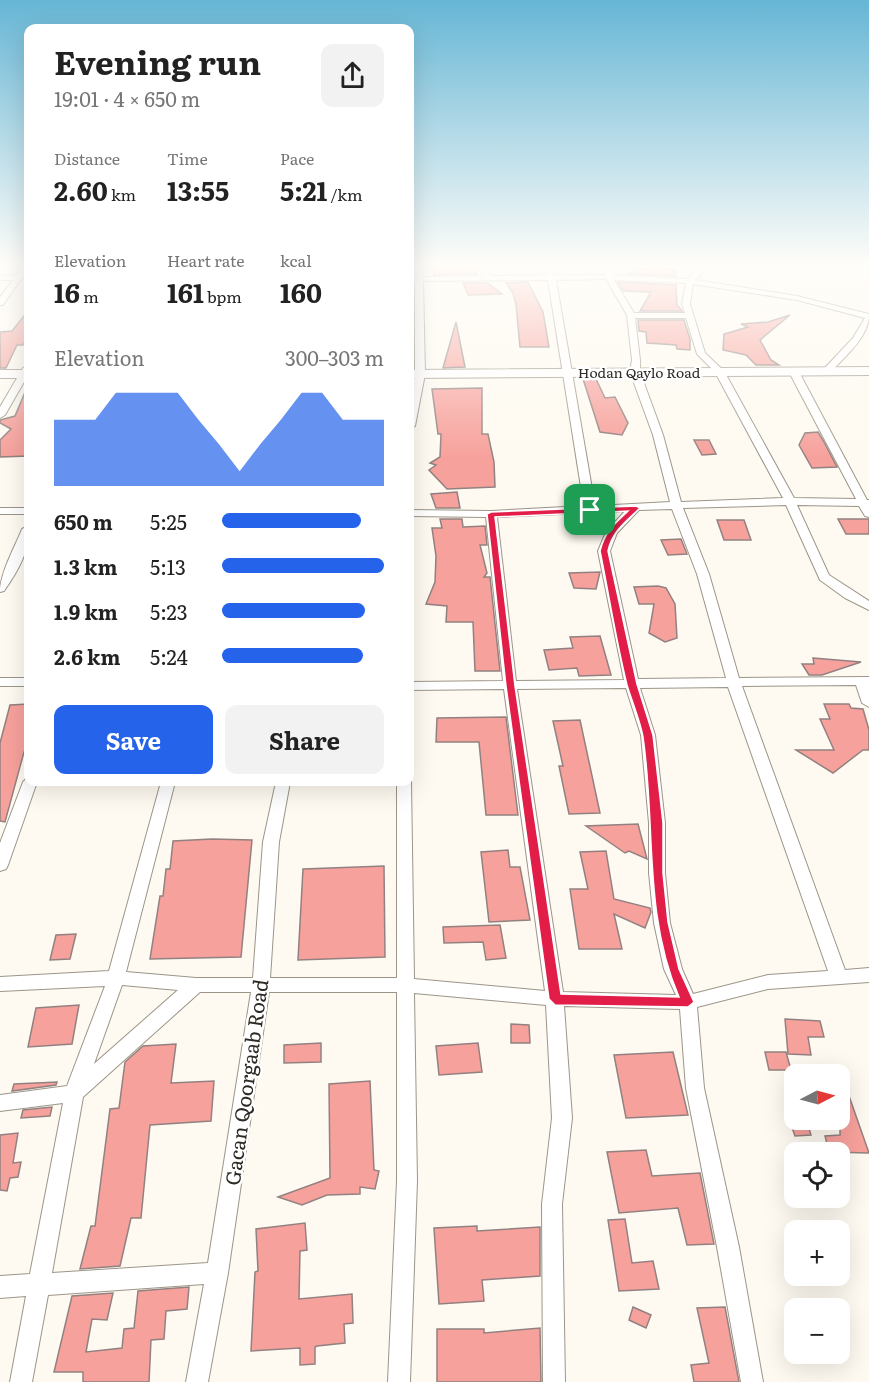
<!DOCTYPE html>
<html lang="en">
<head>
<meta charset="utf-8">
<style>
	:root { --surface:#fff; --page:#f2f2f2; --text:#222; --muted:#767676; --accent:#2563eb }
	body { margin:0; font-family:Literata,serif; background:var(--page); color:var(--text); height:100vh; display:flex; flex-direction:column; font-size:22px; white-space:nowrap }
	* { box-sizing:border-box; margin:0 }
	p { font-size:20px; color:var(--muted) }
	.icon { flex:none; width:33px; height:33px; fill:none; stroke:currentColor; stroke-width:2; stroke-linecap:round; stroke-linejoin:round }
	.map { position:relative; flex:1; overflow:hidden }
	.sheet { position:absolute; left:24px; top:24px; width:390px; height:762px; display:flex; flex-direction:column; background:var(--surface); border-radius:12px; box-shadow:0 6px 24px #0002 }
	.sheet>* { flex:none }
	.needle { width:39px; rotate:84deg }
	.buttons { position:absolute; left:784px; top:1064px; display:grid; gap:12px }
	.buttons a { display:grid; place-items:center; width:66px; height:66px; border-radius:12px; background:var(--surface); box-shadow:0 6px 24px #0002; font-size:30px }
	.pin { position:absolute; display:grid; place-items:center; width:51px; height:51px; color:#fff; margin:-26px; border-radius:12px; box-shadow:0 3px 9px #0006 }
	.round { display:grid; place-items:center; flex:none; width:63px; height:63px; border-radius:12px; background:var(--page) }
	.headline { display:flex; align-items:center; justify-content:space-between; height:102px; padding:0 30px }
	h1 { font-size:33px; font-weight:700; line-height:45px }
	.figures { display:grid; grid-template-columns:repeat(3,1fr); gap:9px; height:102px; padding:6px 30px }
	.figures div { display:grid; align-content:center }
	.figures b { font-size:26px; font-weight:700 }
	.figures small { font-size:16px; font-weight:400 }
	.figures p { font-size:16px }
	.chart { height:168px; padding:12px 30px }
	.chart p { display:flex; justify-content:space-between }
	.chart svg { width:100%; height:108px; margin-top:6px; fill:var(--accent); opacity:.7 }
	.primary-button { display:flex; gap:12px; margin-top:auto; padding:12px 30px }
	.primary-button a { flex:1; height:69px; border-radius:12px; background:var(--accent); color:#fff; font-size:24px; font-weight:700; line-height:69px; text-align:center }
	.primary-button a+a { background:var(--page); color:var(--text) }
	ul { padding:0 30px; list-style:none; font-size:20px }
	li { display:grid; grid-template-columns:96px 72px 1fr; align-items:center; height:45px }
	li i { height:15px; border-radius:8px; background:var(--accent) }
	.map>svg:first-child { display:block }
	.building { fill:#f7a19c; stroke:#928180; stroke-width:1.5 }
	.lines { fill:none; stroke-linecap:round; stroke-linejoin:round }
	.street-casing { stroke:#9c9588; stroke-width:2 }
	.secondary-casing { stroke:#9c9588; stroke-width:2 }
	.street { fill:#fff; fill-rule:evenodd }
	.secondary { fill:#fff; fill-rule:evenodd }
	.route { fill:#e11d48; stroke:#fff; stroke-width:1.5; fill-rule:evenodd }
	.labels { text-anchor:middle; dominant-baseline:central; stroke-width:5; stroke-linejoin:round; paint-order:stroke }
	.far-street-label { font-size:14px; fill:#2e2b25; stroke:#fff }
	.near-street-label { font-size:20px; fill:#2e2b25; stroke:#fff }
</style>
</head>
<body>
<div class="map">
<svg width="869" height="1382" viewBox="0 0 869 1382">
	<rect width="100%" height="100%" fill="#fefaf1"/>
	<g class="building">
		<path d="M432 264H475L477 274 434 275Z"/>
		<path d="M665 268 675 271 676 276 629 274 635 269Z"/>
		<path d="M528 282 543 312 549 347H520L516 305 513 293 506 283Z"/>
		<path d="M618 282 676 285 677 305 682 311H640L651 292 623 291Z"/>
		<path d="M463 283H488L502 294 468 295Z"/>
		<path d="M28 311V338L23 345H17L6 368H0V332L12 331Z"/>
		<path d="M790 315 760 340 771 360 779 365H756L746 355 723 350 724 334 748 327 741 324 768 322Z"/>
		<path d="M638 320H684L690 339V350L677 349 676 345 647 343 646 332 639 331Z"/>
		<path d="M456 322 465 367 443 368Z"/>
		<path d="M583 379H596L605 398 615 397 628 423 622 435 600 432Z"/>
		<path d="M28 385V456L0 457V440L11 429 0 423V420L15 416Z"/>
		<path d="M482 388V434H488L494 462 495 487 447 489 429 470 436 465 430 463 440 457 441 434H438L432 389Z"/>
		<path d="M818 432 824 442 837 467 812 468 799 445 805 433Z"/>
		<path d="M694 440H709L716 454 702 455Z"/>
		<path d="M457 492 460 508H436L431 494Z"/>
		<path d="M440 519H462L463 527 485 526 487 545H480L487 573 484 577H490L500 671H475L473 622H446L447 606 426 604 435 582 436 556 432 528H442Z"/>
		<path d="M838 519H869V534H846Z"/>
		<path d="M717 520H744L751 540H724Z"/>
		<path d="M681 539 687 554 668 555 661 540Z"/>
		<path d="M600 572 596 589 574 588 569 573Z"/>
		<path d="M658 586 666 588 675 604 677 638 665 642 649 633 654 604H639L634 587Z"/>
		<path d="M600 636 611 675 579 676 577 668 549 670 544 650 573 648 570 637Z"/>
		<path d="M813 658 861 662 822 675H809L802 664H814Z"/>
		<path d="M28 704V752H24L5 822 0 821V743L10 705Z"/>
		<path d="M824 704H849L851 708 863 709 869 730V750H863L833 773 796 750H834L820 719H830Z"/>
		<path d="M506 717 518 815H486L479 742H436L437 718Z"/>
		<path d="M580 720 600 813 569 814 559 766H563L553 721Z"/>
		<path d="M638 824 647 859 629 851 625 853 586 826Z"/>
		<path d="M212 839 252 840 241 957 150 959 160 896H163L166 869H170L173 841Z"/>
		<path d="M508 850 510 867H520L530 920 489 922 481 852Z"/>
		<path d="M606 851 614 899 650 908 651 912 645 928 614 914 622 949H579L570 889H588L580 852Z"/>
		<path d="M384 866 385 957 298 960 303 869Z"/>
		<path d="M500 925 506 958 486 960 483 942 444 943 443 927Z"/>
		<path d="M76 934 70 959 50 960 56 935Z"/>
		<path d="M79 1005 72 1044 28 1047 36 1008Z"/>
		<path d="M785 1019 820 1021 824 1037H808L811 1055 788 1054Z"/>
		<path d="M511 1024 529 1025 530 1043H511Z"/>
		<path d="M321 1043V1062L284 1063V1045Z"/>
		<path d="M478 1043 482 1072 439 1075 436 1046Z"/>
		<path d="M176 1044 171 1083 214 1081 211 1121 150 1125 141 1218H131L120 1266 80 1269 91 1226H95L110 1109 119 1108 125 1062 143 1046Z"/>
		<path d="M673 1052 688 1115 626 1118 614 1055Z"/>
		<path d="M765 1052H786L791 1070H769Z"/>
		<path d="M840 1076H842L869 1153 829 1152 825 1136 840 1135Z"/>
		<path d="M370 1081 374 1170 379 1171 375 1189 360 1187V1194L327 1195 302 1205 278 1197 330 1178 329 1084Z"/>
		<path d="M57 1082 56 1085 12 1091 14 1084Z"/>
		<path d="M52 1107 50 1116 21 1118 23 1110Z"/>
		<path d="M789 1119H806L811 1135 795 1136Z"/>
		<path d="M18 1133 13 1163 21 1162 18 1177 10 1178 7 1191 0 1190V1135Z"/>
		<path d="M646 1150 652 1176 700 1173 714 1244 687 1245 678 1208 619 1213 607 1152Z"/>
		<path d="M625 1219 632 1263 653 1261 659 1289 619 1291 608 1220Z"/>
		<path d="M305 1223 307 1250 300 1251 299 1299 352 1294 353 1323 344 1324 345 1343 317 1346 315 1347V1364L300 1365V1348L251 1351 255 1272 258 1271 256 1229Z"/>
		<path d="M477 1226V1231L540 1227V1276L482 1280 484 1301 439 1304 434 1228Z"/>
		<path d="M189 1287 187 1309 166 1311 164 1339 151 1340 149 1382H83V1372H54L72 1296 113 1293 107 1320 92 1319 86 1352 122 1348 124 1329 134 1328 138 1291Z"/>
		<path d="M633 1307 651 1315 646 1328 629 1320Z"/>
		<path d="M725 1307 739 1382H694L691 1365 709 1363 697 1308Z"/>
		<path d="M540 1328 541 1382H437V1329H484V1333Z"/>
	</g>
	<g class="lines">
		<g class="street-casing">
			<g id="street">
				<path d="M24 264H28V269L24 275 27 277 21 279 3 305H0V297L13 280H0V276L16 275Z"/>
				<path d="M415 264H423V277L484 276 477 264H485L492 276 547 275 545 264H553L555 275H605L604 264H612L613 275 688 279 702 264H710L696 280 797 296 869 314C869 338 844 357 829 374L826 375 821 372 853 338 865 318 797 300 693 284 690 304 705 353 724 371 794 498 856 499 789 372 794 369 799 372 867 500H869V517L865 516 859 506 797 505 829 575 869 601V610L845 598 820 580 786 505 683 508 709 574 739 678 869 677V707L862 703 856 685 742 686 845 970 869 968V982L768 989 697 1007 704 1088 739 1247 763 1382H741L717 1247 686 1088 680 1009 564 1006 572 1118 562 1204 565 1382H543L542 1204 552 1118 546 1005 414 993 417 1181 410 1382H388L397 1181V992H269L228 1273 208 1382H186L204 1284 48 1295 32 1382H10L26 1296 0 1298V1276L30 1274 63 1103 0 1111V1095L67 1086 105 986 0 991V977L109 971 161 782H175L126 972 196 978H253L263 842 276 782H290L279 842 270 978H397V782H410V779L411 782 414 979 545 991 504 689 410 690V682L503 681 486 517 410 516V510L491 511 584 506 548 280 423 281 425 374 415 426 410 429V404L415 374V281H410V277H415ZM606 279 627 315 632 360 630 372 653 435 670 502 595 506 556 280ZM614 280 686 283 682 304 685 313H634ZM635 318H686L697 354 715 372 783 498 681 502 663 435 640 372V360ZM672 509 697 574 726 678 638 679 610 551 617 533 639 510ZM625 511 606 532 598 551 624 680 516 681 497 517ZM728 687 828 971 768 975 693 994 682 969 670 923 665 873V823L655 735 640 688ZM626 688 641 735 649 823V873L654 923 664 969 676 995 563 992 517 689ZM122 985 178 990 94 1064ZM200 992H251L208 1263 52 1273 83 1097Z"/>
				<path d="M28 365V375L5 415 0 418V407L23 368Z"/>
				<rect x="0" y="508" width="28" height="6"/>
				<path d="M28 526C31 549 18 571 4 591L0 592C0 573 15 547 22 529Z"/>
				<rect x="0" y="678" width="28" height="8"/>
				<path d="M28 777V782H37L8 865 6 869 0 871V843L23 782Z"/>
			</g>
		</g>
		<g class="secondary-casing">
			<g id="secondary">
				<path d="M869 367V375L410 378V370Z"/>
				<rect x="0" y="370" width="28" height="8"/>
			</g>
		</g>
		<use href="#street" class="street"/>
		<use href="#secondary" class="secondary"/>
	</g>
	<linearGradient id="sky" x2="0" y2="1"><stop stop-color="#66b6d5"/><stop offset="0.58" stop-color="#fffdf9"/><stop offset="1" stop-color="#fffdf9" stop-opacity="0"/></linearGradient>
	<rect width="869" height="457" fill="url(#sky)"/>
	<path class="route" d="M636 506 640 508C626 522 612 531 608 551L637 684 653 735 663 823V873L668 922 679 969 694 1002 688 1007 555 1005 549 999 506 686 487 514 491 512ZM628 511C615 523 604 533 600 551 609 595 616 641 627 685 632 702 640 720 643 737 656 825 643 914 679 997L561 994 515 686 495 517Z"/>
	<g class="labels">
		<g class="far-street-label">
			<text x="639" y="372">Hodan Qaylo Road</text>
		</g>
		<g class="near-street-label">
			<text transform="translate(245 1082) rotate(-82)">Gacan Qoorgaab Road</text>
		</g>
	</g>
</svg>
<div class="buttons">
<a><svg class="needle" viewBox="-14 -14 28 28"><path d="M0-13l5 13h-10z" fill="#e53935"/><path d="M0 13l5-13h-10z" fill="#767676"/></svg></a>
<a><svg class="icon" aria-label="locate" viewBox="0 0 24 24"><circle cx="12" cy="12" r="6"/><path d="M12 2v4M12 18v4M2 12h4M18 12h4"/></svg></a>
<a>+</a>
<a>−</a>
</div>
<div class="pin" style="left:590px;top:510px;background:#1e9e55"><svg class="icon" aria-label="arrive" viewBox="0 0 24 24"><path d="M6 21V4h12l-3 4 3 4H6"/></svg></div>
<section class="sheet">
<div class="headline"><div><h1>Evening run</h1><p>19:01 · 4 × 650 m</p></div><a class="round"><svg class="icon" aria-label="share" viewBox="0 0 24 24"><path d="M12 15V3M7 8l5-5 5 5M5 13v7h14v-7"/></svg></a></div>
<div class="figures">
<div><p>Distance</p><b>2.60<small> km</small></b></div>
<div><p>Time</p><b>13:55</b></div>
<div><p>Pace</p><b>5:21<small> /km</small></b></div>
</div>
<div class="figures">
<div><p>Elevation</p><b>16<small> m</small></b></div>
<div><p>Heart rate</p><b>161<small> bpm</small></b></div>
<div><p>kcal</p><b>160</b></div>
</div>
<div class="chart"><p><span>Elevation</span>300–303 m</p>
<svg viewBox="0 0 160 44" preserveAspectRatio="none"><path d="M0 44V17L10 17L20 17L30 6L40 6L50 6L60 6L70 17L80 27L90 38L100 27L110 17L120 6L130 6L140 17L150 17L160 17V44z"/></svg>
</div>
<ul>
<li><b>650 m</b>5:25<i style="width:86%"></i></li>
<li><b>1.3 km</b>5:13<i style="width:100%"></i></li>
<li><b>1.9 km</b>5:23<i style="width:88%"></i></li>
<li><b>2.6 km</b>5:24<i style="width:87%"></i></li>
</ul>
<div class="primary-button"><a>Save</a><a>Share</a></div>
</section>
</div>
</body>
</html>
